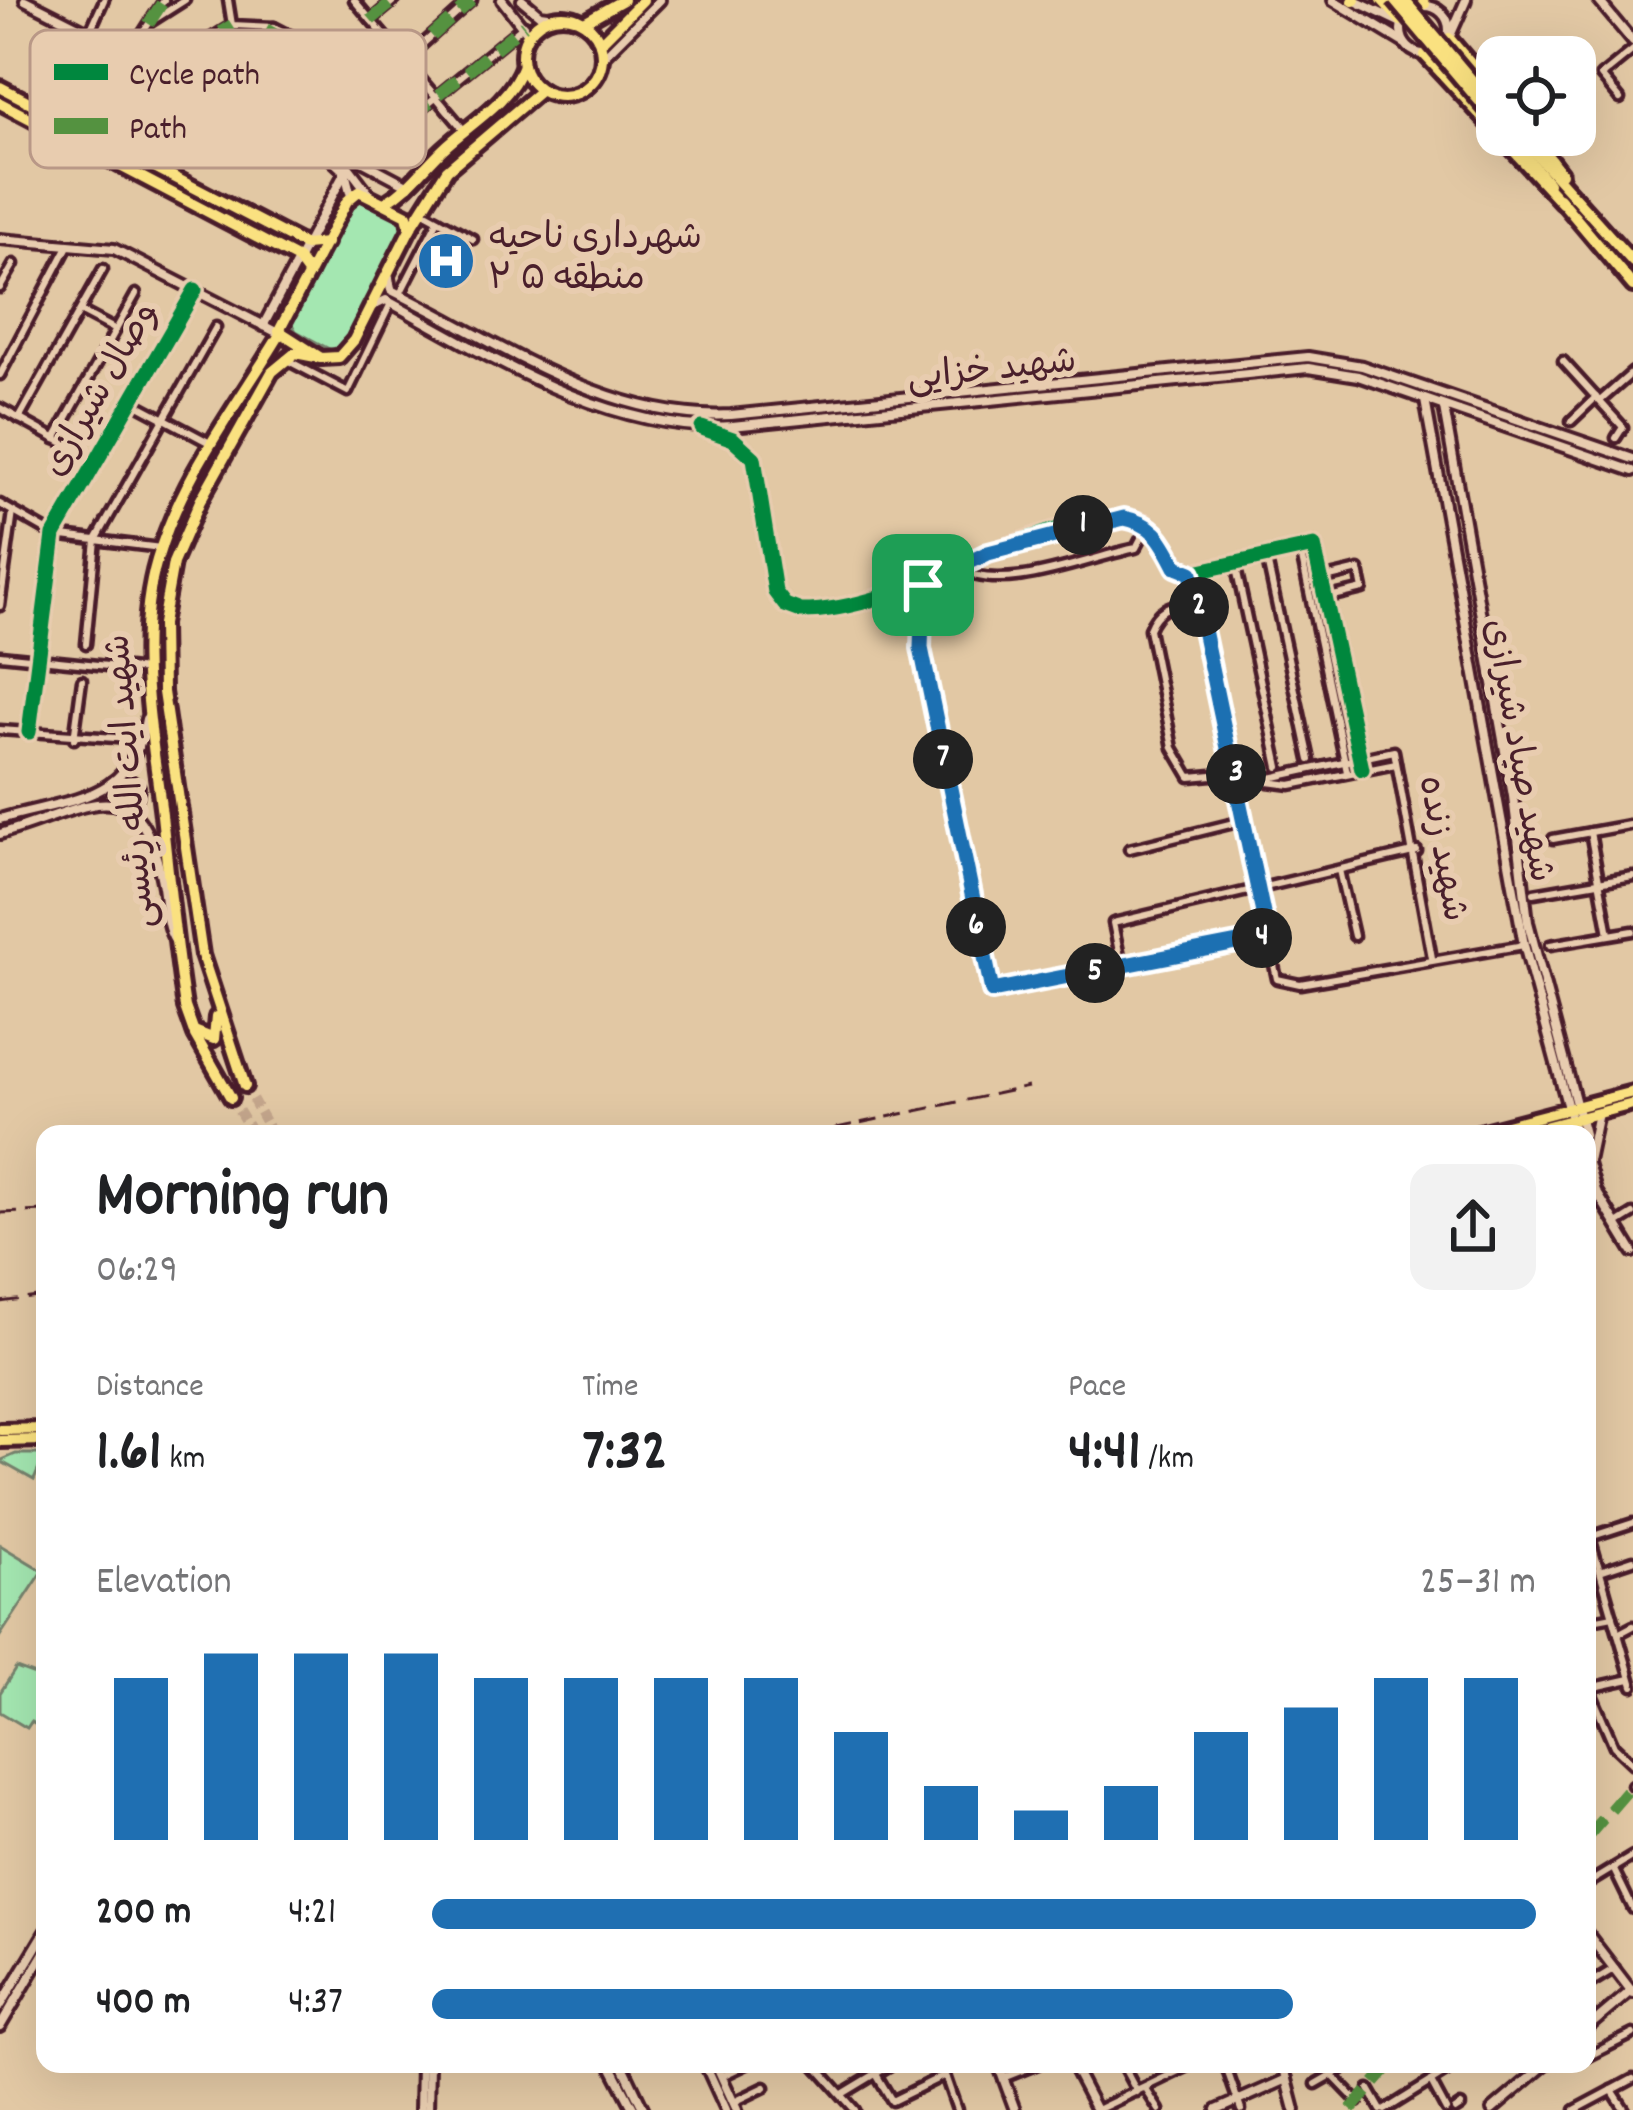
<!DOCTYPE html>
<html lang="en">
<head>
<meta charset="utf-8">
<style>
	:root { --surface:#fff; --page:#f2f2f2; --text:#202124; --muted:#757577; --accent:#1f6fb2 }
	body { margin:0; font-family:Dekko,"Playpen Sans Arabic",sans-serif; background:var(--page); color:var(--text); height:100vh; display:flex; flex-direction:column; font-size:45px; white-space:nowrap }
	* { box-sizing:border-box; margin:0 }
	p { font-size:39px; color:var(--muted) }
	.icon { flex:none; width:66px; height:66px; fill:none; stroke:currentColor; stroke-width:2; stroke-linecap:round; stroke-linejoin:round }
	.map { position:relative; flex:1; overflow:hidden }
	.panel { position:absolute; left:36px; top:1125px; width:1560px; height:948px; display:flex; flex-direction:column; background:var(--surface); border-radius:24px; box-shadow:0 12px 48px #0002 }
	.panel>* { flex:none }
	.tools { position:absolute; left:1476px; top:36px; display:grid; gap:24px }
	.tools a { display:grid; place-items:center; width:120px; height:120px; border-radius:24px; background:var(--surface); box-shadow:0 12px 48px #0002; font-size:60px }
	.pin { position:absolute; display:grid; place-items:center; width:102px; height:102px; color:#fff; margin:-51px; border-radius:24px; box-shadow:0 6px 18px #0006 }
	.km { position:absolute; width:60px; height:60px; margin:-30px; border-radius:50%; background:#222; color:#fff; font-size:33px; line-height:60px; text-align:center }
	.round { display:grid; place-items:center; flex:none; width:126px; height:126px; border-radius:24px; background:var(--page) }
	.overview { display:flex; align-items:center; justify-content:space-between; height:204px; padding:0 60px }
	h1 { font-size:66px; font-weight:700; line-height:90px }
	.metrics { display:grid; grid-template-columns:repeat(3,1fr); gap:18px; height:204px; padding:12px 60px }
	.metrics div { display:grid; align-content:center }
	.metrics b { font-size:60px; font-weight:700 }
	.metrics small { font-size:33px; font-weight:400 }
	.metrics p { font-size:33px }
	.chart { height:336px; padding:24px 60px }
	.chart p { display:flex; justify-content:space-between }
	.chart svg { width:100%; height:216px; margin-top:12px; stroke:var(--accent); stroke-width:6 }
	ul { padding:0 60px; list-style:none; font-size:39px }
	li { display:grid; grid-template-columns:192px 144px 1fr; align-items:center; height:90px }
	li i { height:30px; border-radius:15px; background:var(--accent) }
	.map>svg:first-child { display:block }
	.green { fill:#a4e7b1; stroke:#77836e; stroke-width:3 }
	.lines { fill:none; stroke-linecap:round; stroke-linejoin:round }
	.primary-tunnel { stroke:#c4a68c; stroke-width:10; stroke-dasharray:10 5; stroke-linecap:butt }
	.street-casing { stroke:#4a1f2b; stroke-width:15 }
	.secondary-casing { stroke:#4a1f2b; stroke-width:16 }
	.primary-casing { stroke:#4a1f2b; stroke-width:20 }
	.street { stroke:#e8ccaf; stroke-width:6 }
	.secondary { stroke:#e8ccaf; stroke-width:8 }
	.primary { stroke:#fae180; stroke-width:10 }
	.rail { stroke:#4a1f2b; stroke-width:3; stroke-dasharray:18 9; stroke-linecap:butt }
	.primary-bridge-casing { stroke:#4a1f2b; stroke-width:20; stroke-linecap:butt }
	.primary-bridge { stroke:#fae180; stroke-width:10 }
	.quiet { stroke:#549240; stroke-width:12; stroke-dasharray:24 12; stroke-linecap:butt }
	.cycleway-casing { stroke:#e8ccaf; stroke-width:22 }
	.cycleway { stroke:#00873e; stroke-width:15 }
	.route-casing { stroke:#fff; stroke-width:24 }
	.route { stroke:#1f6fb2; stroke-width:15 }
	.labels { text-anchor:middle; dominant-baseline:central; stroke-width:12; stroke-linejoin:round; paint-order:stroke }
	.poi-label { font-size:36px; fill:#4a1f2b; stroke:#e8ccaf; text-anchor:start }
	.street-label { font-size:36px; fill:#4a1f2b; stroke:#e8ccaf }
	.key { fill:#e8ccaf; stroke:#b99887; stroke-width:3 }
	.key-label { font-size:33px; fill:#4a1f2b }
</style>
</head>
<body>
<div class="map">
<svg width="1633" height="2110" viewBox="0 0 1633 2110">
	<rect width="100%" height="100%" fill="#e2c8a4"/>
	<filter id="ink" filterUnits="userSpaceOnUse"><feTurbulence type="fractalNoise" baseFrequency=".00833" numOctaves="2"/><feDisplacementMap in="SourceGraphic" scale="24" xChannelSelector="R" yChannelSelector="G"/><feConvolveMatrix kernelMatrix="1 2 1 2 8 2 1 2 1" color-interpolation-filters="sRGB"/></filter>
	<g filter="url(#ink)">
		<g class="green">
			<path d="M365 198 400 217 405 228 344 344 331 350 296 331 290 321 355 201Z"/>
			<path d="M16 1454H45L34 1480 0 1461Z"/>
			<path d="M0 1545 43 1571 0 1636Z"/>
			<path d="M16 1668 40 1677 45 1671V1730L31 1722 27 1728 0 1712V1693Z"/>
		</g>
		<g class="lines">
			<g class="primary-tunnel">
				<path d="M245 1086 272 1134"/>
				<path d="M231 1098 253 1134"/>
			</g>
			<g class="street-casing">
				<g id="street">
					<path d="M228 0 232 25 274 27 389 86"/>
					<path d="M354 0 464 130"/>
					<path d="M371 20 395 0"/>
					<path d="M152 21 185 0"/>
					<path d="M89 33 104 0"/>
					<path d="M130 53 164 0"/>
					<path d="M405 60 472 0"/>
					<path d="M160 70 232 25"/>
					<path d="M197 88 255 58"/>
					<path d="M386 91 411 117 524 25"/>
					<path d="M1620 99 1601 76 1633 50"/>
					<path d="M230 107 274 27"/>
					<path d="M268 125 313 46"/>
					<path d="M304 144 355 67"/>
					<path d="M350 160 389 86 408 64"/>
					<path d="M424 212 473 239"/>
					<path d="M0 288 14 264"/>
					<path d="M400 294 438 220"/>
					<path d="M80 311 116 330"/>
					<path d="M285 359 348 392 391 303"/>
					<path d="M1563 361 1623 427 1616 438"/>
					<path d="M0 375 68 246"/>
					<path d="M131 401 210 443"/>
					<path d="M1600 401 1633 372"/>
					<path d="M0 408 96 461"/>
					<path d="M19 419 103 269"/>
					<path d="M1571 421 1596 397"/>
					<path d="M702 428 733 439 754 458 775 592 785 605 801 611C916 611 1040 503 1144 522L1186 574 1314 546 1362 769"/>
					<path d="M55 439 136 294"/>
					<path d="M0 504 54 535 161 548"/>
					<path d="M1300 549 1347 772"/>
					<path d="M1266 556 1310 760"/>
					<path d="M1235 563 1279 767"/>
					<path d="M958 568C1000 596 1087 558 1136 548L1148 525"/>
					<path d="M1191 573 1277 979 1300 984 1524 945"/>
					<path d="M1321 579 1359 570 1363 589 1325 598"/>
					<path d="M924 585 921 648 992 991 1268 937"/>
					<path d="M1197 598C1174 605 1158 606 1149 629L1173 748 1190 777 1235 773"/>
					<path d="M0 606 13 512"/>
					<path d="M86 644 96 540 216 327"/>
					<path d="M0 655 147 670"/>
					<path d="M0 730 130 739 142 731"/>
					<path d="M29 732 54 535 195 290"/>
					<path d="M74 739 82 680"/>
					<path d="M1268 782 1291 785 1396 764"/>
					<path d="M1238 785 1394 751 1432 958"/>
					<path d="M1590 832 1609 934"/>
					<path d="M1553 839 1629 825"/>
					<path d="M1129 849 1246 820"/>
					<path d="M1339 870 1354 936"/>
					<path d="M1534 893 1633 876"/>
					<path d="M1550 945 1633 931"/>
					<path d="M1122 966 1113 923 1417 851"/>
					<path d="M1617 1224 1633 1214"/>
					<path d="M1590 1537 1633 1686"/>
					<path d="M1590 1537 1633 1523"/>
					<path d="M1600 1571 1633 1560"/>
					<path d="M1587 1621 1613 1616"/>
					<path d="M1618 1634 1633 1626"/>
					<path d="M1587 1683 1614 1746 1633 1764"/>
					<path d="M1590 1688 1630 1679"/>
					<path d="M1632 1785 1633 1786"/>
					<path d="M1613 1868 1633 1909"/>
					<path d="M1587 1884 1633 1856"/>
					<path d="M1587 1985 1615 1968"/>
					<path d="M1587 2057 1633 2034"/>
					<path d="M814 2064 855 2110"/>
					<path d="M870 2064 892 2101 945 2075"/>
					<path d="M941 2064 957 2110"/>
					<path d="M1122 2064 1137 2092"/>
					<path d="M1225 2064 1241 2110"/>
					<path d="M1332 2075 1358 2102"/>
					<path d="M722 2076 747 2064"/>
					<path d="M1003 2078 1038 2064"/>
					<path d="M1431 2082 1446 2110"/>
					<path d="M1316 2084 1351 2064"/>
					<path d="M1145 2088 1159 2110"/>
					<path d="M1369 2089 1381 2110"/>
					<path d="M1612 2090 1625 2110"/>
					<path d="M844 2093 892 2064"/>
					<path d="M734 2102 765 2087"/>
					<path d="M1097 2110 1193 2064"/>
					<path d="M1385 2110 1459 2064"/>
					<path d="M1455 2110 1461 2106"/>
					<path d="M1575 2110 1633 2079"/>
				</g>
			</g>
			<g class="secondary-casing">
				<g id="secondary">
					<path d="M25 0 344 161 370 195"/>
					<path d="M502 0 529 35"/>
					<path d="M522 0 540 15 554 17"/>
					<path d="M1333 0 1404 43"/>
					<path d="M1353 0 1399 22"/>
					<path d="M1598 0 1633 42"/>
					<circle cx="1425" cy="30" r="24"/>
					<path d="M1450 36 1466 0"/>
					<path d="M602 58 660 0"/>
					<path d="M330 158 345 172 351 196"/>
					<path d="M344 161 358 159 409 186"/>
					<path d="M0 239 114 249 278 333"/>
					<path d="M389 278 391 290C496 341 609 422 731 415L1308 357 1362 366 1633 459"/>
					<path d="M371 307 386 300C488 356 611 434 732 426L1308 368 1358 376 1633 471"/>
					<path d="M263 326 345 172"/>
					<path d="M1425 400 1524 945 1575 1134"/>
					<path d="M1444 408 1513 796 1528 922 1584 1134"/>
					<path d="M117 784 131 781 139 787 137 798 124 802"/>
					<path d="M0 819C70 798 132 803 146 719"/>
					<path d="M0 834C94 806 140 763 163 887 166 905 165 926 175 941"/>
					<path d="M1587 1160 1596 1191 1633 1252"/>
					<path d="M1588 1161 1598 1113"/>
					<path d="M1587 1933 1633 1993"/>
					<path d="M0 2007 45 1932"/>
					<path d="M0 2027 45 1951"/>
					<path d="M1587 2028 1632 1990"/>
					<path d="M610 2064 634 2110"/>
					<path d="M622 2064 644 2110"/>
					<path d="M705 2064 726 2110"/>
					<path d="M716 2064 737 2110"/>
					<path d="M998 2064 1015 2110"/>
					<path d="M1072 2064 1096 2110"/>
					<path d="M1283 2064 1295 2110"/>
					<path d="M420 2110 421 2064"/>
					<path d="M428 2110 429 2064"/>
					<path d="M1217 2110 1287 2079"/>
					<path d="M1492 2110 1546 2064"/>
				</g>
			</g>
			<g class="primary-casing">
				<g id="primary">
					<path d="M1382 0 1401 21"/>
					<path d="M1421 0 1425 4"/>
					<path d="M1353 1 1355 0"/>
					<circle cx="562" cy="56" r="40"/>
					<path d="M584 22 623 0"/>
					<path d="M1449 38 1497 95"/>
					<path d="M600 43 643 0"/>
					<path d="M1425 55 1562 203"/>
					<path d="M0 87 305 245 326 243"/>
					<path d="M0 103 298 259 309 274"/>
					<path d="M1508 135 1548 183"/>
					<path d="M1519 135 1633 262"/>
					<path d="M1532 135 1561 173"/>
					<path d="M359 191 407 215 410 229 354 340 339 357 321 358 279 331 347 201Z"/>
					<path d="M1559 198 1633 286"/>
					<path d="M386 202C411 187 423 168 443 149 472 122 509 103 523 65"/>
					<path d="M410 229 447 170 541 90"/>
					<path d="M194 1031 214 1039 216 1017"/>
					<path d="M245 1086 202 955 163 692 162 624 173 563 200 501 272 372 295 353 321 358"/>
					<path d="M231 1098 195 1035 185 1007C175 944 169 879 162 815 152 732 133 642 157 560 181 477 235 409 279 336"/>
					<path d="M1472 1134 1633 1092"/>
					<path d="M1517 1134 1633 1104"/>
					<path d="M0 1430 45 1429"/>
					<path d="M0 1441 45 1440"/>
				</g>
			</g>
			<use href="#street" class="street"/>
			<use href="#secondary" class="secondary"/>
			<use href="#primary" class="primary"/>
			<g class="rail">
				<path d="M808 1134 1028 1087"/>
				<path d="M0 1213 45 1211"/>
				<path d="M0 1302 45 1296"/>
			</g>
			<g class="primary-bridge-casing">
				<g id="primary-bridge">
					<path d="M1394 0 1497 122"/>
					<path d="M1404 0 1497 110"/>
				</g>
			</g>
			<use href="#primary-bridge" class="primary-bridge"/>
			<g class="quiet">
				<path d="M371 20 395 0"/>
				<path d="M129 54 164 0"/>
				<path d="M405 60 472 0"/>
				<path d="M160 70 232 25"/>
				<path d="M195 89 258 56"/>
				<path d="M230 107 274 27"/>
				<path d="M411 117 524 25"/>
				<path d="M268 125 313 46"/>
				<path d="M304 144 355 67"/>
				<path d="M1587 1837 1633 1784"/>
				<path d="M1351 2110 1391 2064"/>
			</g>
			<g class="cycleway-casing">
				<g id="cycleway">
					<path d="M702 428 733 439 754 458 775 592 785 605 801 611C916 611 1040 503 1144 522L1186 574 1314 546 1362 769"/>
					<path d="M924 585 921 648 992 991 1268 937"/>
					<path d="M29 732 54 535 195 290"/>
				</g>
			</g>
			<use href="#cycleway" class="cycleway"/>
		</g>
	</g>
	<g class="lines" filter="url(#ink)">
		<g class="route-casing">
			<path id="route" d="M1124 518C1155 524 1162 540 1176 567L1191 573 1268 937 992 991 921 648 923 585 988 553Z"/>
		</g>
		<use href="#route" class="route"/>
	</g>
	<defs>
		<g id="hospital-disc" transform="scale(3)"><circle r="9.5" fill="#1f6fb2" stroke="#e8ccaf"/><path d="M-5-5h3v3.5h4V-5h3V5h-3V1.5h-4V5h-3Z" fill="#fff"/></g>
	</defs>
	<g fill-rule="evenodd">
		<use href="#hospital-disc" x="446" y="261"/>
	</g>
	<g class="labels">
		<g class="poi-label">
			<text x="488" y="240">شهرداری ناحیه<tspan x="488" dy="41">۲ منطقه ۵</tspan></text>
		</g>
		<g class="street-label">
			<text transform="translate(992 372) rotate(-6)">شهید خزایی</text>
			<text transform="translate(103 390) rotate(-60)">وصال شیرازی</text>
			<text transform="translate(1516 751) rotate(80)">شهید صیاد شیرازی</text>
			<text transform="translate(133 781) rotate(-95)">شهید ایت الله رِئیسی</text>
			<text transform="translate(1440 849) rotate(80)">شهید زنده</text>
		</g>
	</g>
	<rect x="30" y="30" width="396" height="138" rx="18" class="key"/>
	<rect x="54" y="64" width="54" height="16" fill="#00873e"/>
	<rect x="54" y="118" width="54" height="16" fill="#549240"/>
	<g class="key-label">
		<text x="129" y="84">Cycle path</text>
		<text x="129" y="138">Path</text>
	</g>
</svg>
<div class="tools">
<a><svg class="icon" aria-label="locate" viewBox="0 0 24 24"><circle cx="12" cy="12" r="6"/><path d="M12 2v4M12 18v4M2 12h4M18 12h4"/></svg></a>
</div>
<div class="pin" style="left:923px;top:585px;background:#1e9e55"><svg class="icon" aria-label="arrive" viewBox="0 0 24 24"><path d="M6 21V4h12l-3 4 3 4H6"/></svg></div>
<b class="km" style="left:1083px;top:525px">1</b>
<b class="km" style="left:1199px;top:607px">2</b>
<b class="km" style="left:1236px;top:774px">3</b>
<b class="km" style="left:1262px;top:938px">4</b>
<b class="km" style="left:1095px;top:973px">5</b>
<b class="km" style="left:976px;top:927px">6</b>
<b class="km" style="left:943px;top:759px">7</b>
<section class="panel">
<div class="overview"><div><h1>Morning run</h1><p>06:29</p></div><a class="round"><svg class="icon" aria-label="share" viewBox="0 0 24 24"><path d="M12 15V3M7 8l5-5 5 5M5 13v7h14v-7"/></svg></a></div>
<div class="metrics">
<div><p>Distance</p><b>1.61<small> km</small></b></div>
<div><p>Time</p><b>7:32</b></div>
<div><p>Pace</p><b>4:41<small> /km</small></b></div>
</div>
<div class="chart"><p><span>Elevation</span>25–31 m</p>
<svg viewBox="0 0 160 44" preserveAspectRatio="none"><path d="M5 44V11M15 44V6M25 44V6M35 44V6M45 44V11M55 44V11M65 44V11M75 44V11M85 44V22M95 44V33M105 44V38M115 44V33M125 44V22M135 44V17M145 44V11M155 44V11"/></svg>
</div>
<ul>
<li><b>200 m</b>4:21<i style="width:100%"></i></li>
<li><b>400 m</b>4:37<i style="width:78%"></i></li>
</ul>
</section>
</div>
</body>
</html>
